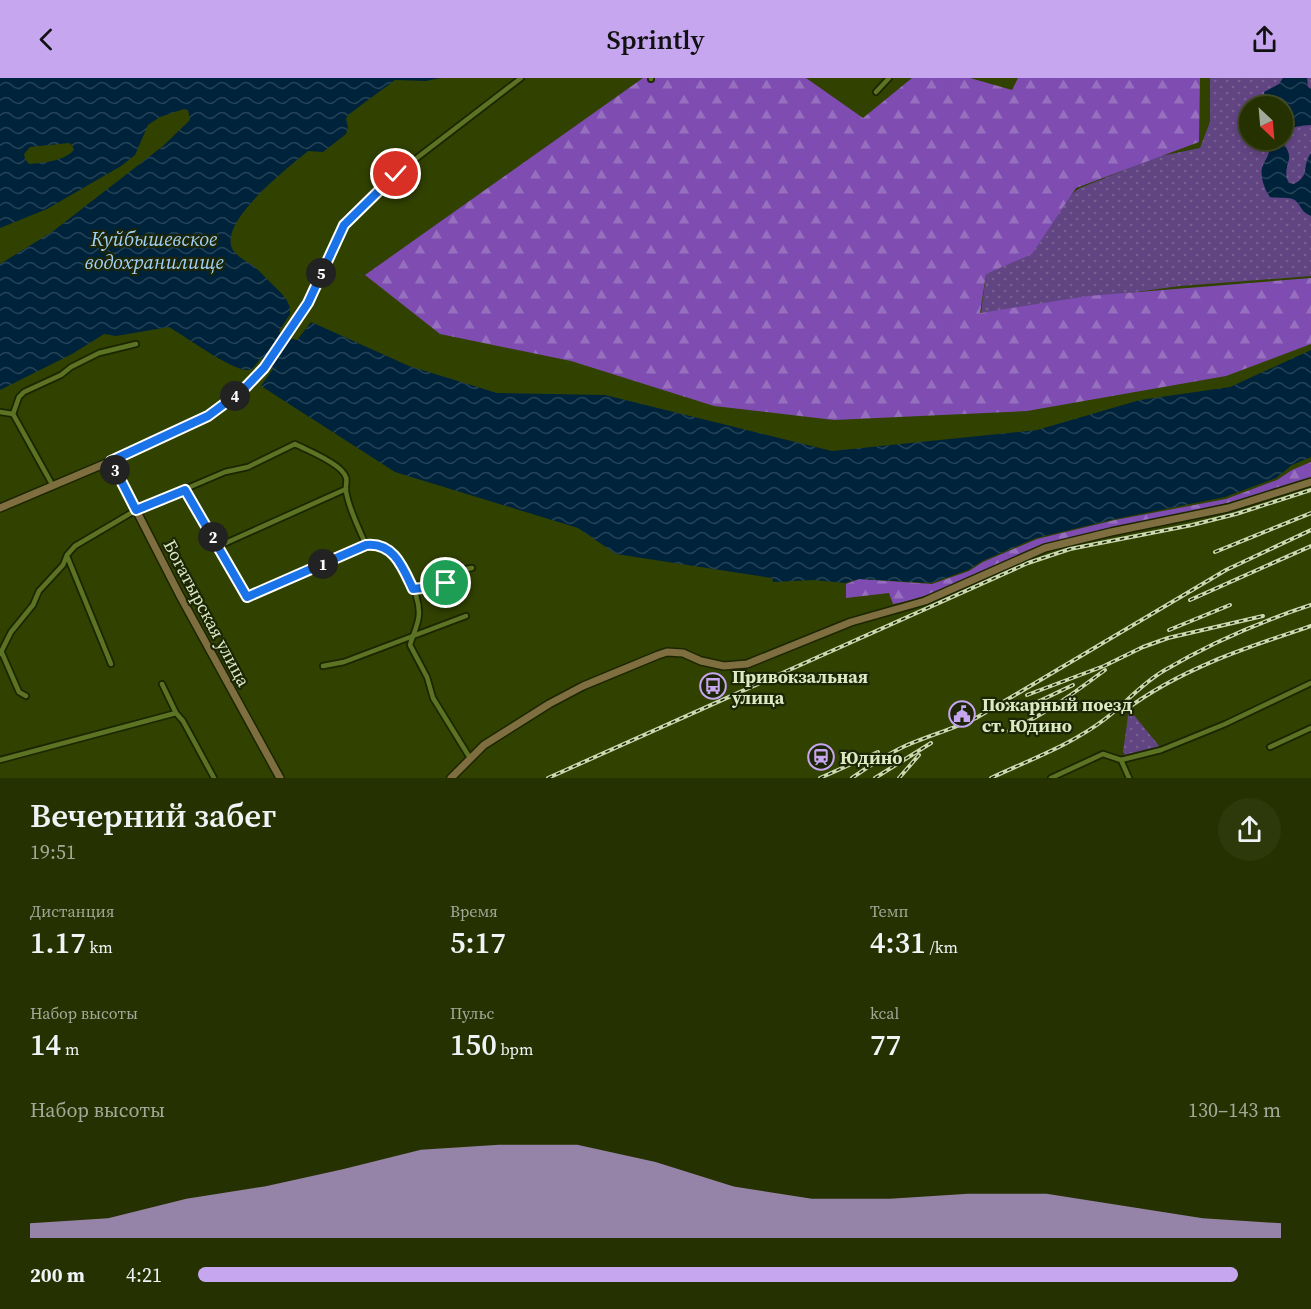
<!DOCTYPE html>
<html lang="ru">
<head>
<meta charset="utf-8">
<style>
	:root { --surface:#253100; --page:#2d390a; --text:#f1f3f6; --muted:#a3a999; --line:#424c22; --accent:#c7a6f0 }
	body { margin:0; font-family:"Source Serif 4",serif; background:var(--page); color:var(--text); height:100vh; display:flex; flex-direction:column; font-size:22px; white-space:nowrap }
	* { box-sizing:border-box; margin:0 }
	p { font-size:20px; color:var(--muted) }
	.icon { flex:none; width:33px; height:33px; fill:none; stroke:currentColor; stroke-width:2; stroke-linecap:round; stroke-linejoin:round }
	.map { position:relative; height:700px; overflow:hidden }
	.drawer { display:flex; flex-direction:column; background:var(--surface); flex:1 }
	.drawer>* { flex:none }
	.needle { width:39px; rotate:154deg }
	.buttons { position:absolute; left:1239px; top:18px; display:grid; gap:12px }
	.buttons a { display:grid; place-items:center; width:54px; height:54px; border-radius:50%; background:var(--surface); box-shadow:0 3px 9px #0003,0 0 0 2px var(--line); font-size:30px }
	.pin { position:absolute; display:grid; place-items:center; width:51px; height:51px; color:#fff; margin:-26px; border:3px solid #fff; border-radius:50%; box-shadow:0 2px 6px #0007 }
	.km { position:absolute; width:30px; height:30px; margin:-15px; border-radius:50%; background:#222; color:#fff; font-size:16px; line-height:30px; text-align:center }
	.round { display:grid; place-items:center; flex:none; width:63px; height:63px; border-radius:32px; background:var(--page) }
	.head { display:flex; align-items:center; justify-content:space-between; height:102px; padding:0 30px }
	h1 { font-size:33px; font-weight:600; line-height:45px }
	.stats { display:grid; grid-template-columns:repeat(3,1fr); gap:9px; height:102px; padding:6px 30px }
	.stats div { display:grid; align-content:center }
	.stats b { font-size:30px; font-weight:600 }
	.stats small { font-size:16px; font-weight:400 }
	.stats p { font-size:16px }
	.chart { height:168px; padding:12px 30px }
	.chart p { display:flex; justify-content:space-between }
	.chart svg { width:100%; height:108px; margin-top:6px; fill:var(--accent); opacity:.7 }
	ul { padding:0 30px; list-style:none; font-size:20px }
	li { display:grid; grid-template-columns:96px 72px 1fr; align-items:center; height:45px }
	li i { height:15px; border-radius:8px; background:var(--accent) }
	header { display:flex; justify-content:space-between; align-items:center; height:78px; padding:0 30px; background:var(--accent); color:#111; font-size:27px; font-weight:600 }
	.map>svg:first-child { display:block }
	.green { fill:url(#green-dots); fill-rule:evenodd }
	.forest { fill:url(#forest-firs) }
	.water { fill:url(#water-waves); fill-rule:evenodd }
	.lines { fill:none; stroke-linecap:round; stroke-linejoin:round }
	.street-casing { stroke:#1b2600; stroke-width:8 }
	.secondary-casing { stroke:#1b2600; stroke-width:10 }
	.street { stroke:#5c7324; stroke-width:4.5 }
	.secondary { stroke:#7f6e40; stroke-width:7 }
	.rail-casing { stroke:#cbd9af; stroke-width:4 }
	.rail { stroke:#1c2505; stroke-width:1.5; stroke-dasharray:4.5; stroke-linecap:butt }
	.route-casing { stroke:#fff; stroke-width:12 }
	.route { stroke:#1a73e8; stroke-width:8 }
	.labels { text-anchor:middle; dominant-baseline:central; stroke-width:4.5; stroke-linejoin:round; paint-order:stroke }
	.street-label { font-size:18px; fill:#dceac3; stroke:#1c2505 }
	.poi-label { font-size:18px; font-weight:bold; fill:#dceac3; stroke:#1c2505; text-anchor:start }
	.water-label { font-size:20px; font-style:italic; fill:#a2d1f9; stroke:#1c2505 }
</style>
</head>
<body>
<header><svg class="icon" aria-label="back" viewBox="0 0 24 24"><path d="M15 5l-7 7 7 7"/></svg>Sprintly<svg class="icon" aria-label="share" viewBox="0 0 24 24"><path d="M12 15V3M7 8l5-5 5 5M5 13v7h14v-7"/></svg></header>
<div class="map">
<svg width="1311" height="700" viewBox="0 0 1311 700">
	<defs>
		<pattern id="green-dots" width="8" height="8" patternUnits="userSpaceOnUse" patternTransform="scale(1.5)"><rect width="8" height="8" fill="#614482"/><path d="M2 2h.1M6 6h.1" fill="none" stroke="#775f92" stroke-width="1.8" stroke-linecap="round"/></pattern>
		<pattern id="forest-firs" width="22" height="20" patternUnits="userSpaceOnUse" patternTransform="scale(1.5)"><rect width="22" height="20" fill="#7f4cb2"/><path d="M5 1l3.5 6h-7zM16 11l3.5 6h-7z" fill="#966fbe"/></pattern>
		<pattern id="water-waves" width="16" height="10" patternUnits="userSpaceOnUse" patternTransform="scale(1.5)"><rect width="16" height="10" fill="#00233c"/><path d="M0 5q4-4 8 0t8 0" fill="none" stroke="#254357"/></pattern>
	</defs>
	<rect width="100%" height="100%" fill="#314100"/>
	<g class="green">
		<path d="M1210 0H1311V198L1180 208 981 235 986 196 1008 182 1018 163 1078 111 1156 79 1200 70 1210 44ZM1250 28H1282V62H1250Z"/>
		<path d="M1129 631 1160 669 1125 677 1123 674Z"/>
	</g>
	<g class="forest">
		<path d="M643 0H806L863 40 912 0H970L1012 12 1018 0H1200L1199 64 1076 110 1032 176 986 196 980 235 1088 218 1311 200V266L1226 298 1027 333 834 342 714 328 571 283 440 256 365 197Z"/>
		<path d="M1311 384V400C1266 414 1221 428 1175 438 1132 448 1088 453 1046 467 994 483 947 517 893 526L889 515 846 520V506L859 501 932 506 969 493 983 484 1037 461 1115 442 1226 421 1277 402 1292 392Z"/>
	</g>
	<g class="water">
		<path d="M0 0H440L426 3 395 2 348 37 346 41 348 49 346 56 323 74 308 73C290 88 216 145 233 172 237 179 248 184 255 189 262 196 268 202 275 209 283 217 291 224 290 236L279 253 284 259 297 262 311 244 409 288 497 315 605 317 832 373 1037 352 1140 322 1230 309 1311 272V379L1292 387 1276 400 1225 419 1115 441 1036 460 982 483 968 492 931 505 859 501 845 505 814 502 773 504 772 500 616 476 578 450 395 394 261 308 273 291 261 280C257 284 254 292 248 292 232 293 185 258 169 249L116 258 104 256 72 276 0 312V186L52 154 163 68 190 42 188 32 184 31 160 39 148 47 135 77 121 88 47 131 0 150ZM69 65 72 67 74 72C64 83 43 85 29 86L25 81 24 76 30 69Z"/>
		<path d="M1283 0H1307L1308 9 1311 11V47C1299 48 1279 49 1285 67 1287 71 1290 76 1289 81 1287 90 1284 96 1289 105L1294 106C1311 97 1301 89 1311 75V138C1301 133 1303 131 1296 123 1291 118 1277 121 1270 119 1265 113 1260 98 1262 90 1266 78 1272 77 1268 62H1282V28H1267L1264 14 1279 6Z"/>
	</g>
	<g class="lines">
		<g class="street-casing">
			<g id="street">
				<path d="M651 0V1"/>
				<path d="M876 14 889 0"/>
				<path d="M0 334 13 336 19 319 24 314 61 297 71 289 99 275 136 266"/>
				<path d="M13 336 53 408"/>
				<path d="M111 383 208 338 243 312 263 290 308 225 344 147 396 96 521 0"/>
				<path d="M185 412 247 519 366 467"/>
				<path d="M219 468 346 411"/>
				<path d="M67 478 111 586"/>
				<path d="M413 511 440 508 449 502 456 493 472 490"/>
				<path d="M2 575 19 614 26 618"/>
				<path d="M0 576 11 554 33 527 39 513 63 487 67 477 75 468 136 432 225 394 248 389 295 366C309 373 330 381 341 392 350 401 345 404 346 413 349 432 359 450 366 467 371 467 376 466 380 467 400 473 419 516 419 535 419 546 413 556 410 567L427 599 433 620 470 680"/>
				<path d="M323 588 344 584 466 538"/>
				<path d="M162 606 176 635 183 643 214 700"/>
				<path d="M1270 669 1311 650"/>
				<path d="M0 682 176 635"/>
				<path d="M1121 682 1129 700"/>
				<path d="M1051 700 1103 676 1121 682 1161 672 1225 646 1311 605"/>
			</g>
		</g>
		<g class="secondary-casing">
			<g id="secondary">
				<path d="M0 430 111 383 179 516 280 700"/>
				<path d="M451 700 484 667 549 626 583 608 658 577 667 574 683 575 701 583 724 588 747 586 851 544 925 523 1045 470 1111 454 1228 430 1311 404"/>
			</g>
		</g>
		<use href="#street" class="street"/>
		<use href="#secondary" class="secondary"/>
		<g class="rail-casing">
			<g id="rail">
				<path d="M1215 474 1311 435"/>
				<path d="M1190 522 1311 468"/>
				<path d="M1169 552 1230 527"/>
				<path d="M1027 617 1104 588 1143 569 1168 560 1263 538"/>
				<path d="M1029 628 1073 607"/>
				<path d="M1124 633C1180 591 1245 570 1311 548"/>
				<path d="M1009 653C1044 637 1074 615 1105 592"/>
				<path d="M548 700 1028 485 1070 471 1192 447 1236 436 1311 412"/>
				<path d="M820 700 878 674"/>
				<path d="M852 700C869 688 886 677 905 668 928 658 953 651 976 640L1226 492 1311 452"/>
				<path d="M875 700 931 665"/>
				<path d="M899 700 919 677"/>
				<path d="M991 700C1029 682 1071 667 1105 641 1125 626 1142 605 1165 592 1209 566 1262 543 1311 527"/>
			</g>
		</g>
		<use href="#rail" class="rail"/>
	</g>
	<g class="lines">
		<g class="route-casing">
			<path id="route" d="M396 96 344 147 308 225 264 290 243 312 208 338 111 383 136 432 185 412 247 519 366 467C394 464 403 490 413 511L440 508 446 505"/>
		</g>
		<use href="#route" class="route"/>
	</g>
	<defs>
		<g id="bus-ring" transform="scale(1.35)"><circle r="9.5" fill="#1c2505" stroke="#c7a6f0" stroke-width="1.5"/><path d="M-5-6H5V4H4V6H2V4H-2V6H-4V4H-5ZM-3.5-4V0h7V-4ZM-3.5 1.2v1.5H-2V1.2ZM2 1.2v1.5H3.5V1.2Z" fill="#c7a6f0"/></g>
		<g id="civic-ring" transform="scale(1.35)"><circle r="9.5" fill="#1c2505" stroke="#c7a6f0" stroke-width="1.5"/><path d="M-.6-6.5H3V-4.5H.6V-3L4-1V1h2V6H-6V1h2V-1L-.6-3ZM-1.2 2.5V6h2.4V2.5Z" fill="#c7a6f0"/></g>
		<g id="station-ring" transform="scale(1.35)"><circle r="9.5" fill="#1c2505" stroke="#c7a6f0" stroke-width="1.5"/><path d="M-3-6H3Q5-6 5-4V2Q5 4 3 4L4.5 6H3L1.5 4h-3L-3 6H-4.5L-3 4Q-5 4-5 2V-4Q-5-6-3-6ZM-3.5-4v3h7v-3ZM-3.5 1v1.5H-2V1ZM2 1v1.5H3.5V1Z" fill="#c7a6f0"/></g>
	</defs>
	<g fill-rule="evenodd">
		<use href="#bus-ring" x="713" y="608"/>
		<use href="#civic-ring" x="962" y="636"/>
		<use href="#station-ring" x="821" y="679"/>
	</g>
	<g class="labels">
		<g class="street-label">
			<text transform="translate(207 535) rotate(62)">Богатырская улица</text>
		</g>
		<g class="poi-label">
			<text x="732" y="598">Привокзальная<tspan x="732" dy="21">улица</tspan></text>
			<text x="982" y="626">Пожарный поезд<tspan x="982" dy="21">ст. Юдино</tspan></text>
			<text x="840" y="679">Юдино</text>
		</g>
		<g class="water-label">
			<text x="154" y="161">Куйбышевское<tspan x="154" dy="23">водохранилище</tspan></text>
		</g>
	</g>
</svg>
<div class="buttons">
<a><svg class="needle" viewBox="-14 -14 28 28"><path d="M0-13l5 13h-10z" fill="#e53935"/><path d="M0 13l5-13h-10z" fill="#a3a999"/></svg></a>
</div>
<div class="pin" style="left:446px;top:505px;background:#1e9e55"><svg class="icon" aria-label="arrive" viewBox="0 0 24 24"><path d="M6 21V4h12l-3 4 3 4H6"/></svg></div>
<div class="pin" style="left:396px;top:96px;background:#d93025"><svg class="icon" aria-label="check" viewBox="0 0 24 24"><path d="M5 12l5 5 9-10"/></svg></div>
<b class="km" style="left:323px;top:486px">1</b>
<b class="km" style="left:213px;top:459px">2</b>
<b class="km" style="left:115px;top:392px">3</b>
<b class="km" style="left:235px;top:318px">4</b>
<b class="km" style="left:321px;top:195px">5</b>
</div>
<section class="drawer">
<div class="head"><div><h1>Вечерний забег</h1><p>19:51</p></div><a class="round"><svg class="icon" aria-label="share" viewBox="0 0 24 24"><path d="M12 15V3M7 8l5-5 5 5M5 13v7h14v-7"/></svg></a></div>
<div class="stats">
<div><p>Дистанция</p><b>1.17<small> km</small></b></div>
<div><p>Время</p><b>5:17</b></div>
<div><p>Темп</p><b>4:31<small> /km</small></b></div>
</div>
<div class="stats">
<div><p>Набор высоты</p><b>14<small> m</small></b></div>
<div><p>Пульс</p><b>150<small> bpm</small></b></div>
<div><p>kcal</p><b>77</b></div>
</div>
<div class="chart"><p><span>Набор высоты</span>130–143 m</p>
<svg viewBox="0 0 160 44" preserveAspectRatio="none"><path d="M0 44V38L10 36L20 28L30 23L40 16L50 8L60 6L70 6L80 13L90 23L100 28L110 28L120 26L130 26L140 31L150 36L160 38V44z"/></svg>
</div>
<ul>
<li><b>200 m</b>4:21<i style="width:96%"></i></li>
</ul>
</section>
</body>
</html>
